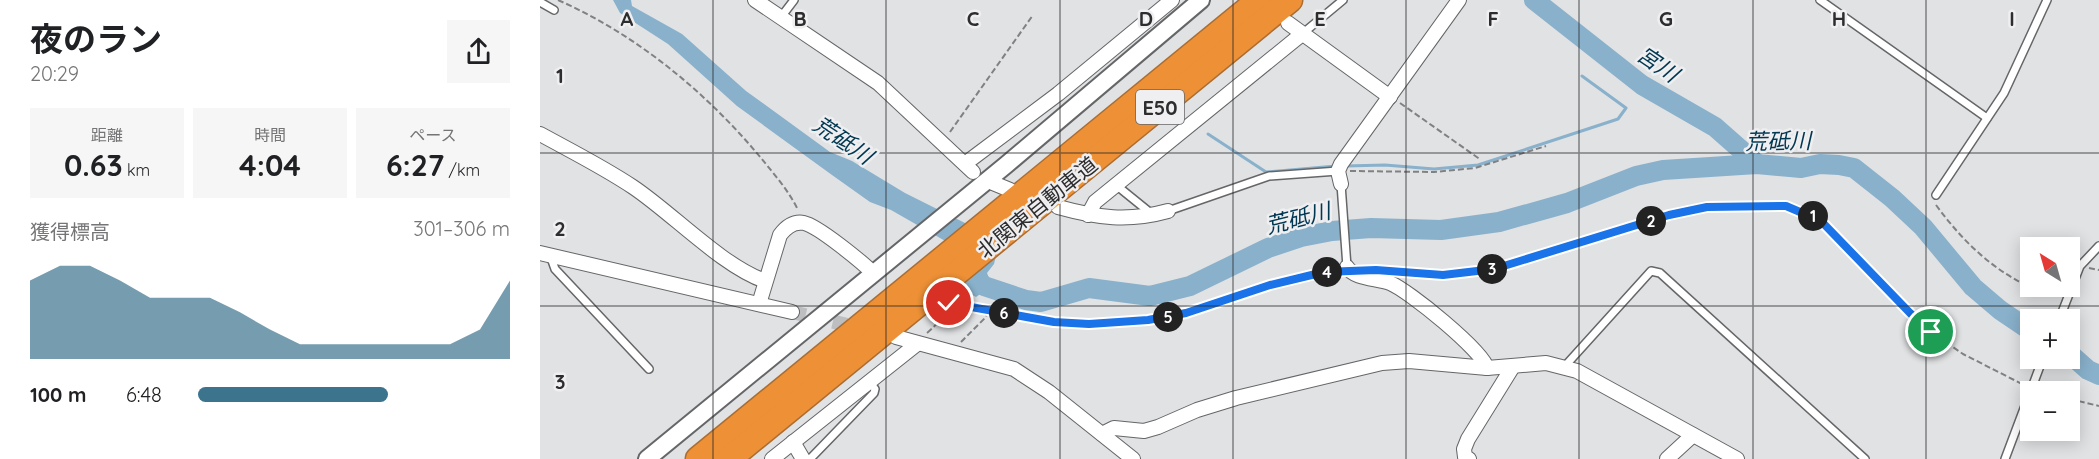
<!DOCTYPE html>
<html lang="ja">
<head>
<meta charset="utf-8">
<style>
	:root { --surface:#fff; --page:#f6f6f6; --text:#202124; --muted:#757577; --accent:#3c748e }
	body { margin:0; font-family:Quicksand,"Noto Sans JP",sans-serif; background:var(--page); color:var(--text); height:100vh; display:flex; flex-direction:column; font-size:22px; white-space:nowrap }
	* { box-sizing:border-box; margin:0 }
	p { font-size:20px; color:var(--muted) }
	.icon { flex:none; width:33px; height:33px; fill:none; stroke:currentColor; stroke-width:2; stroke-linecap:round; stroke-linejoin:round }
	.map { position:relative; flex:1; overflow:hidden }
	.drawer { display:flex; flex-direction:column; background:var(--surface); width:540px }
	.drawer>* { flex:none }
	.needle { width:39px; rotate:323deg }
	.buttons { position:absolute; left:1480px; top:237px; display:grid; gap:12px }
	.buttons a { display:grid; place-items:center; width:60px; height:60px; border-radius:0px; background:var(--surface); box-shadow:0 3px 15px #0003; font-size:30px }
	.pin { position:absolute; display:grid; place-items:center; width:51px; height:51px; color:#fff; margin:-26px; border:3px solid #fff; border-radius:50%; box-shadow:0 2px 6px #0007 }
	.km { position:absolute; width:30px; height:30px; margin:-15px; border-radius:50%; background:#222; color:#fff; font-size:16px; line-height:30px; text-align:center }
	.round { display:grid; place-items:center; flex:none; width:63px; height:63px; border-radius:0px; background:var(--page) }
	.summary { display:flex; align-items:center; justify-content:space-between; height:102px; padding:0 30px }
	h1 { font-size:33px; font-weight:700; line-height:45px }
	.metrics { display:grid; grid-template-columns:repeat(3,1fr); gap:9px; height:102px; padding:6px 30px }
	.metrics div { display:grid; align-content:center; border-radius:0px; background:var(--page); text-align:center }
	.metrics b { font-size:30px; font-weight:700 }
	.metrics small { font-size:16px; font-weight:400 }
	.metrics p { font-size:16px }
	.chart { height:168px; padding:12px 30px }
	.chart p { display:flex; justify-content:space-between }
	.chart svg { width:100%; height:108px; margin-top:6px; fill:var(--accent); opacity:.7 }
	ul { padding:0 30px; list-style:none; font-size:20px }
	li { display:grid; grid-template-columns:96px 72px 1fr; align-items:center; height:45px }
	li i { height:15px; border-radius:8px; background:var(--accent) }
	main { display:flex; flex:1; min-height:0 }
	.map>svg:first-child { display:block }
	.water { fill:#89b1cb }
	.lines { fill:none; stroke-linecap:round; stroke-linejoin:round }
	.stream { stroke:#89b1cb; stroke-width:3 }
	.river { stroke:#89b1cb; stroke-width:20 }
	.minor-tunnel { stroke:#bdbec0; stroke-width:14; stroke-dasharray:14 7; stroke-linecap:butt }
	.service-casing { stroke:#656667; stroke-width:10 }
	.minor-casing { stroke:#656667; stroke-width:16 }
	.tertiary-casing { stroke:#656667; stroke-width:20 }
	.motorway-casing { stroke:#aa6d33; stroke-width:27 }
	.path { stroke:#808182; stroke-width:2; stroke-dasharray:6 3; stroke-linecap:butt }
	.service { stroke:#fff; stroke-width:7 }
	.minor { stroke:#fff; stroke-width:14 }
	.tertiary { stroke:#fff; stroke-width:16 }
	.motorway { stroke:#ed9036; stroke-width:24 }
	.route-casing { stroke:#fff; stroke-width:12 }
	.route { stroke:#1a73e8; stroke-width:8 }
	.grid { fill:none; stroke:#2d2d2e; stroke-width:1.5; stroke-opacity:0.55 }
	.labels { text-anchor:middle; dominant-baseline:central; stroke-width:5; stroke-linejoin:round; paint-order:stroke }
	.shield { fill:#efeff1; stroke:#676768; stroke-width:1.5 }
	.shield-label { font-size:20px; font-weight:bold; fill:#2d2d2e }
	.street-label { font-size:21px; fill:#2d2d2e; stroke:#efeff1 }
	.water-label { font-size:22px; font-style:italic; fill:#003751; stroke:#efeff1 }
	.grid-label { font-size:20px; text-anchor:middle; font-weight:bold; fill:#2d2d2e; stroke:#efeff1; stroke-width:5; stroke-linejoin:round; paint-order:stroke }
</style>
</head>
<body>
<main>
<section class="drawer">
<div class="summary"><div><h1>夜のラン</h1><p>20:29</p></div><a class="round"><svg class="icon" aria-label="share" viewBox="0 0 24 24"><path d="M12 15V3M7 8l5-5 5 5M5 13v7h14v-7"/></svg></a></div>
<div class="metrics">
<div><p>距離</p><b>0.63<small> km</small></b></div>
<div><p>時間</p><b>4:04</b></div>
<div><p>ペース</p><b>6:27<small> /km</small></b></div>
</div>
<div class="chart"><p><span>獲得標高</span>301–306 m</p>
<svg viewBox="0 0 160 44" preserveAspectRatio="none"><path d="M0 44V12L10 6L20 6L30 12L40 19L50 19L60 19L70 25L80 32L90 38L100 38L110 38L120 38L130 38L140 38L150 32L160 12V44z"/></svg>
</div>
<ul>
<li><b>100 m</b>6:48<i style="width:61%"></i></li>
</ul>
</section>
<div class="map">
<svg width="1559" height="459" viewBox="0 0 1559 459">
	<rect width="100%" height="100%" fill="#e1e2e4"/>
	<path class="water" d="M73 0H91L92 6 142 34 206 91 290 152 312 161 365 193 431 226 458 248 454 264 447 273 452 286 436 297 420 288 407 242 351 210 330 202 292 175 197 106 128 44 80 13Z"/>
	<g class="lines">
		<g class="stream">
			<path d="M1098 90 1102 85"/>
			<path d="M668 134 726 172 796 166"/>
			<path d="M806 166 845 165 894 169 938 165 1078 119 1086 108 1042 76"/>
		</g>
		<g class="river">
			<path d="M994 0 1102 85 1175 127 1217 164"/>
			<path d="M434 269 438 280 444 286 486 300 501 302 549 288 610 296 650 286 728 248 761 237 792 231 831 228 901 230 959 222 1027 203 1096 176 1123 170 1217 164 1261 168 1280 164 1299 165 1314 168 1352 198 1383 227 1433 287 1460 310 1491 331"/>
			<path d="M1530 354 1548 370 1559 375"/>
		</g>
		<path class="minor-tunnel" d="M252 312 320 328"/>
		<g class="service-casing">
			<g id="service">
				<path d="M1280 0 1447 118"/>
				<path d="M0 2 14 10"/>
				<path d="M241 17 254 0"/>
				<path d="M762 34 803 0"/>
				<path d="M801 184 807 267"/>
				<path d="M576 185 613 215"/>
				<path d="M1396 195 1464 93 1507 0"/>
				<path d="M628 211 729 176 798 171"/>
				<path d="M10 255 15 269 109 369"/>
				<path d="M1519 320 1540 266 1559 246"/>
				<path d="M1025 366 1111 271 1120 273 1325 459"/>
				<path d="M270 459 334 393 335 389 329 381"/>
				<path d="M1465 459 1503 358"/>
			</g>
		</g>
		<g class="minor-casing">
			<g id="minor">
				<path d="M215 0 338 83 433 172"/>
				<path d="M748 23 850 97"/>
				<path d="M0 134C31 151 63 167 93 187 132 213 182 266 225 281"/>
				<path d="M426 163 518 94 632 0"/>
				<path d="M453 183 470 190"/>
				<path d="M801 184 798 171 801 164 919 0"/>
				<path d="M518 207C558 218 588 222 628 211"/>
				<path d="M548 215 555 202 762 34"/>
				<path d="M0 253 252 312"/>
				<path d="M807 267C814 279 837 278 850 283 868 290 943 351 947 368"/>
				<path d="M219 304 240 235C246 227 254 221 264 223 278 226 322 262 333 273"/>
				<path d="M356 337 474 369 509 392 593 459"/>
				<path d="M562 434 574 428 604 431 618 427 657 410 696 398 842 363 869 361 947 368 1006 363 1037 371 1197 459"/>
				<path d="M253 442 263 459"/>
				<path d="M232 459 377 344"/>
				<path d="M929 459 925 457 924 449 928 439 972 368"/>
				<path d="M1127 459 1153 435"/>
			</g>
		</g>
		<g class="tertiary-casing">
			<path id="tertiary" d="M107 459 466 165 661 0"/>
		</g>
		<g class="motorway-casing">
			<g id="motorway">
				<path d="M158 459 719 0"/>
				<path d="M189 459 750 0"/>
			</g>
		</g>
		<g class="path">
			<path d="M18 0C97 35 166 92 221 158 234 174 249 191 258 210"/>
			<path d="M860 103 941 160"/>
			<path d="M410 132 493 15"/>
			<path d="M810 171 894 172 935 168 1006 146"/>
			<path d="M1396 205C1427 247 1459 276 1508 295L1515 293 1519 286"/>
			<path d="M1549 268 1559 270"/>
			<path d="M856 272 903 275 954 269 1129 215 1167 207 1246 206 1281 221 1391 332 1423 354 1484 385"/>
			<path d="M387 333C399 323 403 316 409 303L412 301C495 319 562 335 647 313 697 300 744 277 796 271"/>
			<path d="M421 342 446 317 448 309"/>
			<path d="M1530 399 1559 406"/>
		</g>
		<use href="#service" class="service"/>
		<use href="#minor" class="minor"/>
		<use href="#tertiary" class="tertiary"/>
		<use href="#motorway" class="motorway"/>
	</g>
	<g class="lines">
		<g class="route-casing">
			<path id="route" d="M409 303 514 322 549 324 608 320 646 313 730 285 784 272 836 270 903 275 954 269 1129 215 1167 207 1246 206 1281 221 1370 313 1391 332"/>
		</g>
		<use href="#route" class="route"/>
	</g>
	<path class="grid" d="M173 0V459M346 0V459M520 0V459M693 0V459M866 0V459M1039 0V459M1213 0V459M1386 0V459M0 153H1559M0 306H1559"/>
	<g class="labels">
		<rect class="shield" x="596" y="90" width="48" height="34" rx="4.5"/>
		<g class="shield-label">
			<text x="620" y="107">E50</text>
		</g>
		<g class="street-label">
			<text transform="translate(497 207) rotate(-39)">北関東自動車道</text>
		</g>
		<g class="water-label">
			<text transform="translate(1118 64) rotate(34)">宮川</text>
			<text transform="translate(303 140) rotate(34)">荒砥川</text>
			<text transform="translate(1238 141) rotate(-1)">荒砥川</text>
			<text transform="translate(758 218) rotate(-14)">荒砥川</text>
		</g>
	</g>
	<g class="grid-label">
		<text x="87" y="26">A</text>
		<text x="260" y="26">B</text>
		<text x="433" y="26">C</text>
		<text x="606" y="26">D</text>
		<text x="780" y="26">E</text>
		<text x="953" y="26">F</text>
		<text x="1126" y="26">G</text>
		<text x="1299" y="26">H</text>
		<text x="1472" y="26">I</text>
		<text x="20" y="83">1</text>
		<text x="20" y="236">2</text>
		<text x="20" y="389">3</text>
	</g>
</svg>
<div class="buttons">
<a><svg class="needle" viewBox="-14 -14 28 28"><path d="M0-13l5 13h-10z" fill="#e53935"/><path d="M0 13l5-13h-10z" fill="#757577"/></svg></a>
<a>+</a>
<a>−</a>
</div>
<div class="pin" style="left:1391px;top:332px;background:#1e9e55"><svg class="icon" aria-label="arrive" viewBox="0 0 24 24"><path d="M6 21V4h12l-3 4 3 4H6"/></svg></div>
<div class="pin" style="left:409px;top:303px;background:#d93025"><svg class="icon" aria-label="check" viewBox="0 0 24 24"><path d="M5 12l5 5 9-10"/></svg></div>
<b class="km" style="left:1273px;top:216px">1</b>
<b class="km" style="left:1111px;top:221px">2</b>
<b class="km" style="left:952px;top:269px">3</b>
<b class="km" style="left:787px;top:272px">4</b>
<b class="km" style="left:628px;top:317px">5</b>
<b class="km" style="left:464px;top:313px">6</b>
</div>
</main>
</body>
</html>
